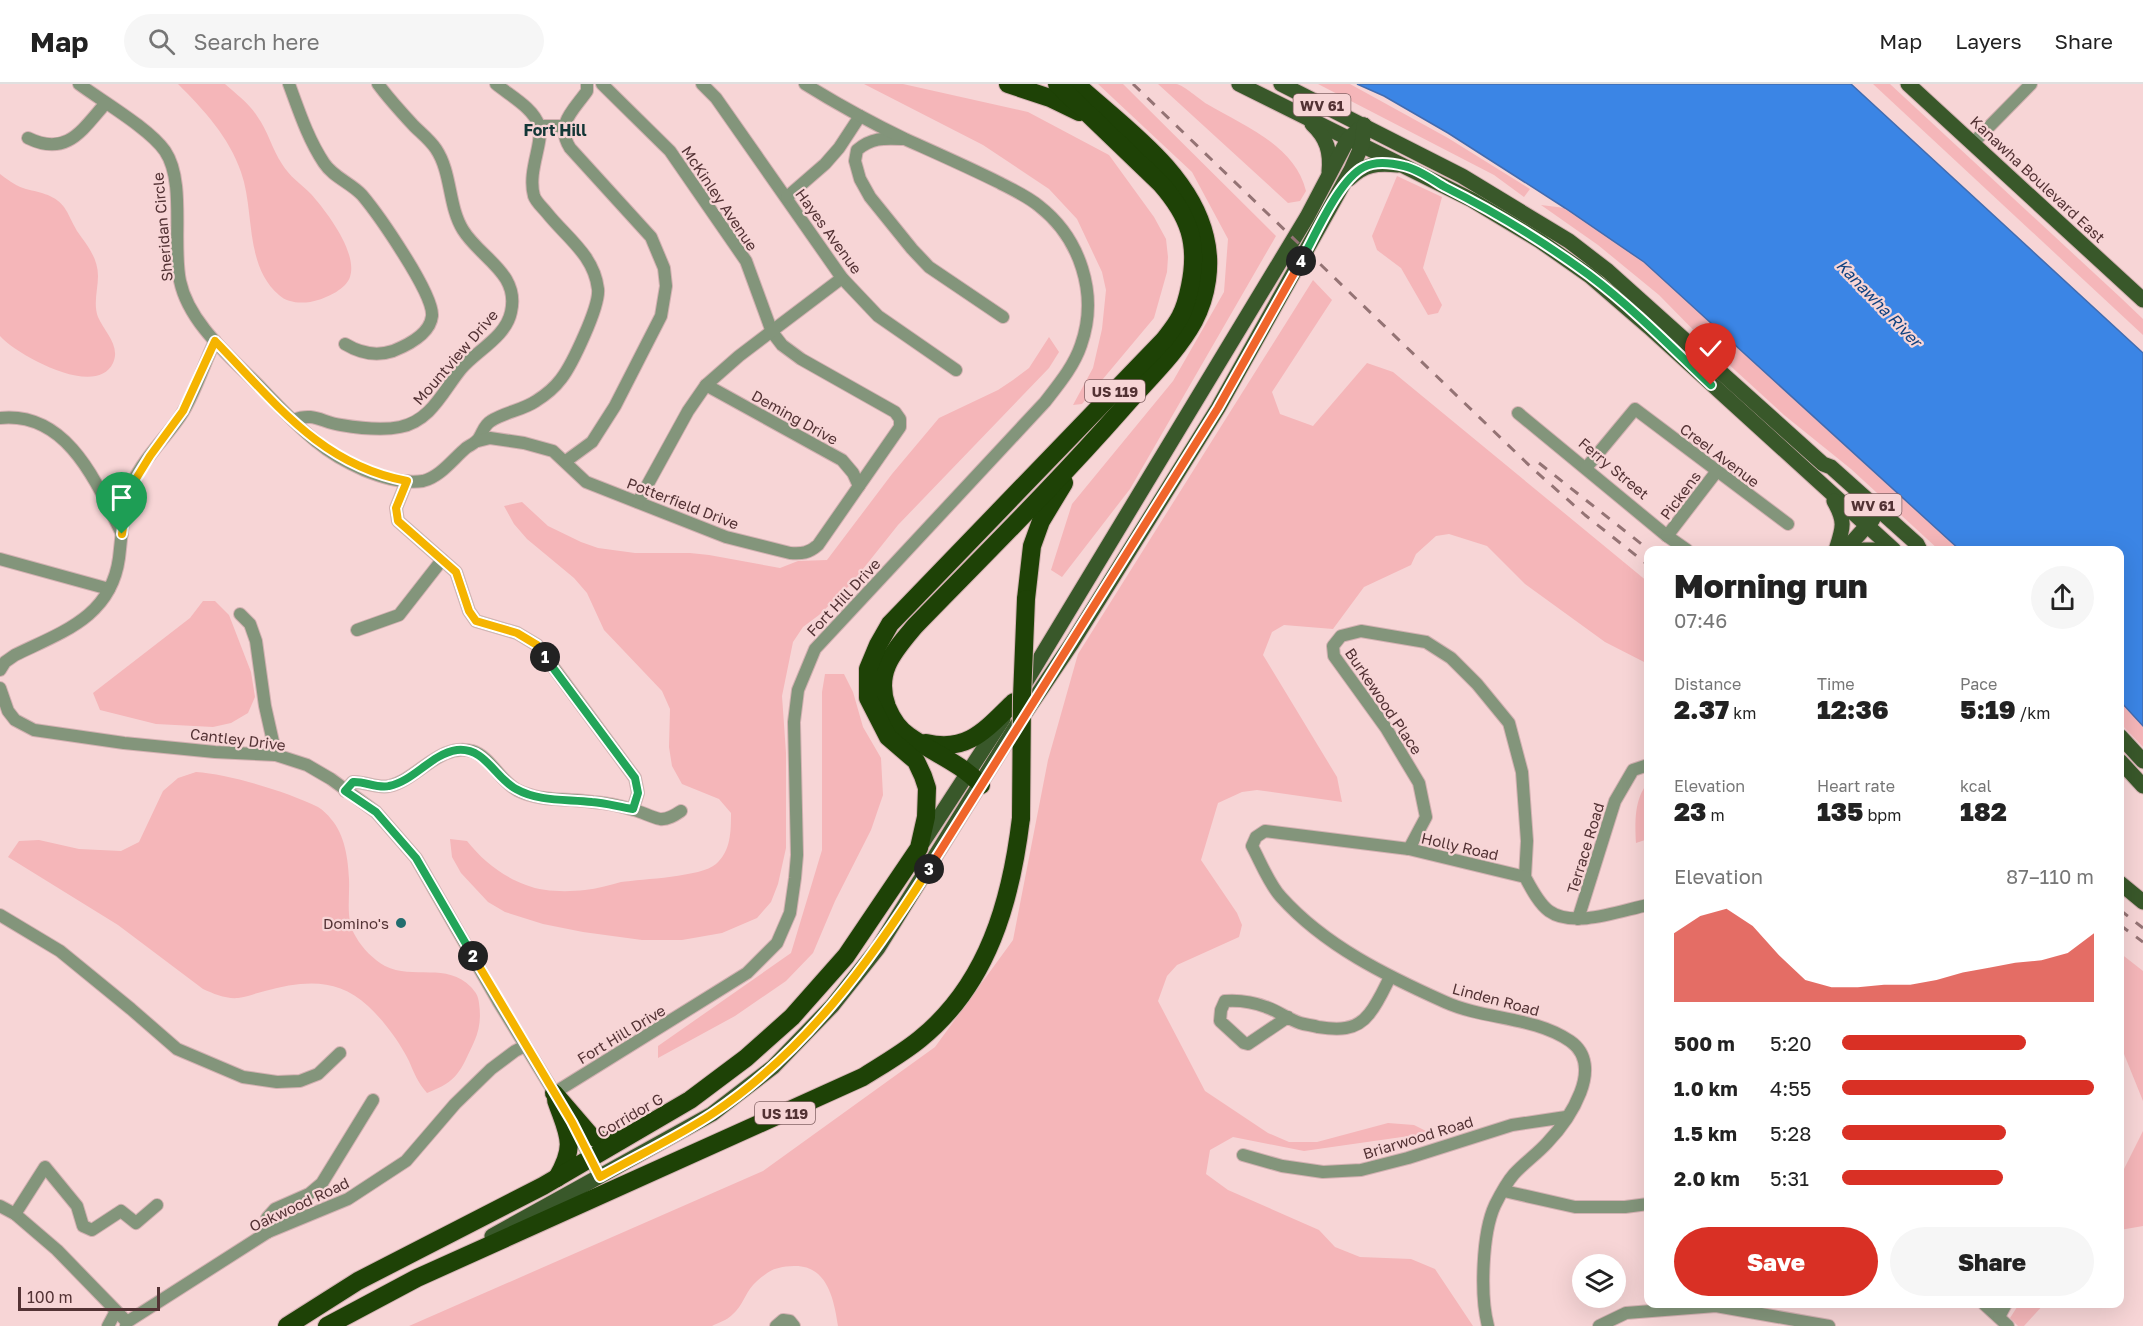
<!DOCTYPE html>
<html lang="en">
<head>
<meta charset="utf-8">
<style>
	:root { --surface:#fff; --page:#f6f6f6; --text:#222; --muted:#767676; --line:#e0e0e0; --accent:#d93025 }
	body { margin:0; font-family:"Golos Text",sans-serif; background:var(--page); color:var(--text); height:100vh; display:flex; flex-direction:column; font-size:22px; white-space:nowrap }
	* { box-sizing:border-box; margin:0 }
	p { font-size:20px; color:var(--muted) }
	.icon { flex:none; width:33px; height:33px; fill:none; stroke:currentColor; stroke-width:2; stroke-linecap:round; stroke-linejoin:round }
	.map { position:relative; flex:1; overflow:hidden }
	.side { position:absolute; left:1644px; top:462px; width:480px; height:762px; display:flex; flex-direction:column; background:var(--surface); border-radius:12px; box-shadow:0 6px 24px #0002 }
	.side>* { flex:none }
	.fabs { position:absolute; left:1572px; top:1170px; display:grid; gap:12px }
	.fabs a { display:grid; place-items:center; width:54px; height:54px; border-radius:50%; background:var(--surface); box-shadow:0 6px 24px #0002; font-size:30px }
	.scale { position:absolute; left:18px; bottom:15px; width:142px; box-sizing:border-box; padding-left:6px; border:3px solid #533234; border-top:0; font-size:16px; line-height:21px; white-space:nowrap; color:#533234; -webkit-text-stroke:4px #f7d5d6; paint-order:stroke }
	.pin { position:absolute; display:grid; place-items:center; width:51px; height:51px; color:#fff; margin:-62px -26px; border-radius:50% 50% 50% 0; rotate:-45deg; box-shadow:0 0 6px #0007 }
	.pin .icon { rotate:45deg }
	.km { position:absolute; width:30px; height:30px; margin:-15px; border-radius:50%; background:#222; color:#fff; font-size:16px; line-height:30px; text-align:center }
	.round { display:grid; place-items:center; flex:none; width:63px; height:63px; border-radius:32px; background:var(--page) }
	.head { display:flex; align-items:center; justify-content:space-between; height:102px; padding:0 30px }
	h1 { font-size:33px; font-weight:800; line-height:45px }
	.figures { display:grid; grid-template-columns:repeat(3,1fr); gap:9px; height:102px; padding:6px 30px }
	.figures div { display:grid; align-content:center }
	.figures b { font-size:26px; font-weight:800 }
	.figures small { font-size:16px; font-weight:400 }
	.figures p { font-size:16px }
	.chart { height:168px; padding:12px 30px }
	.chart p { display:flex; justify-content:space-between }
	.chart svg { width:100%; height:108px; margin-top:6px; fill:var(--accent); opacity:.7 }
	.action { display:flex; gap:12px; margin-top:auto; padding:12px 30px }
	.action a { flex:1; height:69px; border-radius:36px; background:var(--accent); color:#fff; font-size:24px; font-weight:800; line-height:69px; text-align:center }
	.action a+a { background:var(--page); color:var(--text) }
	ul { padding:0 30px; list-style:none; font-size:20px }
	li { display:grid; grid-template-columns:96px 72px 1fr; align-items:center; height:45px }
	li i { height:15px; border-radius:8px; background:var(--accent) }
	header { display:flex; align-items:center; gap:36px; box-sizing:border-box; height:84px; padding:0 30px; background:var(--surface); border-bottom:2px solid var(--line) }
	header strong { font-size:28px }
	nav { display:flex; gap:33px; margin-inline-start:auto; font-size:21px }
	.search { width:420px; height:54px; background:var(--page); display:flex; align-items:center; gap:15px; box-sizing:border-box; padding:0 21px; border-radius:33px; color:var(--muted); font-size:22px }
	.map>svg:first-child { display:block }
	.green { fill:#f5b6b9 }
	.water { fill:#3b85e5; stroke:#426cb0; stroke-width:1.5 }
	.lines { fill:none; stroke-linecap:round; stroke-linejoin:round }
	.minor-casing { stroke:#d3b1b2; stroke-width:14 }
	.major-casing { stroke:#d3b1b2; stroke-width:17 }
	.highway-casing { stroke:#d3b1b2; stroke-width:20 }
	.minor { stroke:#83957b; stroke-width:12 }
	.major { stroke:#39582a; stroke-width:15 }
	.highway { stroke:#1e4206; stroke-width:18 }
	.rail { stroke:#947374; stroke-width:3; stroke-dasharray:10 10; stroke-linecap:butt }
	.highway-bridge-casing { stroke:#d3b1b2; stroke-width:20; stroke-linecap:butt }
	.highway-bridge { stroke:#1e4206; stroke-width:18 }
	.split-1-casing { stroke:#fff; stroke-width:12 }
	.split-2-casing { stroke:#fff; stroke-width:12 }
	.split-3-casing { stroke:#fff; stroke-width:12 }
	.split-4-casing { stroke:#fff; stroke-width:12 }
	.split-5-casing { stroke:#fff; stroke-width:12 }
	.split-1 { stroke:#f5b400; stroke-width:8 }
	.split-2 { stroke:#22a559; stroke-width:8 }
	.split-3 { stroke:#f5b400; stroke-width:8 }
	.split-4 { stroke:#f0652b; stroke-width:8 }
	.split-5 { stroke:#22a559; stroke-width:8 }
	.poi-dot { fill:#226d6e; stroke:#f7d5d6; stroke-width:2 }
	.labels { text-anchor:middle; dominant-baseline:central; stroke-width:4.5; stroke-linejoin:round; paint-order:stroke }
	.shield { fill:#f7d5d6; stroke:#846365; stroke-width:1.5 }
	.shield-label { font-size:14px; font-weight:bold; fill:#533234 }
	.street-label { font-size:15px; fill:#533234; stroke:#f7d5d6 }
	.poi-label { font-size:15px; fill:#533234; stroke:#f7d5d6; text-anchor:end }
	.neighbourhood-label { font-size:16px; font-weight:bold; fill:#133636; stroke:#f7d5d6 }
	.water-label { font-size:16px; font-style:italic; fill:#0f417f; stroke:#f7d5d6 }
</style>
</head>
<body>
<header>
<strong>Map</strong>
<div class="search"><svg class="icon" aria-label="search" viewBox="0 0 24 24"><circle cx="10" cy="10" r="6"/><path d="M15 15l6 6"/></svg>Search here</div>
<nav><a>Map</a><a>Layers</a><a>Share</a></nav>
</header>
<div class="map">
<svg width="2143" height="1242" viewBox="0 0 2143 1242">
	<rect width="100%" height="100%" fill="#f7d5d6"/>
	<g class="green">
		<path d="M178 0H225C236 10 249 19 257 32 268 47 272 65 282 80 289 92 301 100 311 110 326 127 358 168 350 193 346 205 328 213 318 216 306 220 288 220 279 211 244 181 255 127 241 88 229 53 204 26 178 0Z"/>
		<path d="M864 0H903L1028 28 1109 71 1154 133 1166 155 1168 173 1167 188 1154 234 1082 320 1073 321 1093 284 1102 245 1106 206 1102 188 1077 135 1049 105 983 61Z"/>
		<path d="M1098 0H1123L1276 152 1130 405 1062 493 1051 486 1072 420 1173 297 1224 208 1228 155 1192 88Z"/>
		<path d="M1158 0C1164 0 1171 0 1176 0 1184 1 1200 16 1207 20 1244 42 1295 61 1306 107L1300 117 1288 119Z"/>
		<path d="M1318 0H1350L1448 54 1530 105 1524 113 1494 91Z"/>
		<path d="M1873 0H1890L2121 214 2143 235V251Z"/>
		<path d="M0 90C7 95 14 101 23 104 39 109 53 109 64 123 69 130 72 139 77 147 87 161 98 174 98 192 98 205 93 220 98 233 104 247 121 262 113 279 96 315 17 271 0 252Z"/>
		<path d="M1397 92 1442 113 1423 184 1442 221 1438 229 1428 231 1401 184 1377 166 1372 152Z"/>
		<path d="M1541 121 1565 124 1644 178 1960 466H1939L1851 385 1784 331 1713 266 1659 211 1598 161Z"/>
		<path d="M1313 196 1332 216 1272 308 1280 330 1313 342 1367 279 1393 288 1648 498V580L1605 558 1525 500 1487 462 1449 450 1436 452 1416 470 1411 481 1364 503 1333 545 1284 541 1272 548 1263 571 1337 693 1342 718 1257 706 1242 708 1218 719 1201 776 1237 829 1242 841 1239 853 1177 881 1167 892 1158 917 1205 1007 1268 1049 1289 1058H1317L1388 1039 1414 1041 1430 1049 1304 1067 1233 1053 1210 1066 1206 1090 1228 1106 1319 1146 1335 1163 1360 1173 1411 1175 1435 1185 1473 1242H838C834 1215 827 1181 794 1182 776 1183 771 1185 757 1197 746 1206 743 1222 732 1231 727 1236 718 1239 712 1242H409L763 1087 935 963 1013 856 1048 676 1078 570Z"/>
		<path d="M1049 253 1059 268 1049 284 898 441 851 500 819 531 803 543 793 558 782 612 786 669V764L778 800 771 818 757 834 722 849 682 856H642L583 848 543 840 505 828 488 818 461 789 452 773 450 755 467 757C482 776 503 793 526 801 543 808 567 808 585 806 597 805 609 801 621 798 643 795 701 793 716 780 731 767 731 747 731 729L719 715 682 700 672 682 669 663 670 625 662 607 604 546 587 509 574 494 527 455 514 440 504 422 522 418 548 442 581 458 598 464 635 469H690L709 471 780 484 798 477 827 476 892 390 939 334 998 306 1013 296 1029 284Z"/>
		<path d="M203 517H215L229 531 251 588 255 613 248 629 231 639 213 643 156 640 100 626 93 609 190 534Z"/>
		<path d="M825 590H844L853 608 863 643 881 674 883 711 871 746 835 817 813 869 786 897 735 932 658 974V962L791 869 822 766V608Z"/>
		<path d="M2120 617 2143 642V663L2120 639Z"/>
		<path d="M196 688C229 690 288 708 318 723 323 726 328 731 331 735 345 751 348 775 349 795 350 814 345 836 356 853 362 864 374 876 385 882 413 896 447 878 471 903 476 909 478 911 479 919 481 933 480 945 474 958 460 988 458 997 427 1009 417 997 415 991 409 977 399 957 384 937 368 922 337 893 303 897 265 907 256 909 247 913 238 914 226 915 214 910 203 905L118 841 8 773 19 757 39 756 79 765 121 767 139 758 163 707 178 694Z"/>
		<path d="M1648 698V755L1636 759C1635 737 1634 716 1648 698Z"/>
		<path d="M2120 869 2143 887V1017L2124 970 2120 965Z"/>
		<path d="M2143 1047V1142L2120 1146V1093Z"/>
		<path d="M2019 1220H2044L2024 1242H2018L2010 1234Z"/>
	</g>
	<path class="water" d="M1357 0H1851L2143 269V642L2120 617V466H1960L1644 178 1565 124 1448 49 1384 12Z"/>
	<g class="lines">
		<g class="minor-casing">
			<g id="minor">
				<path d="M79 0C102 17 150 45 165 67 186 98 172 159 180 197 189 240 232 274 262 305 279 323 297 342 317 358 330 369 348 379 364 386 381 393 404 400 423 397 440 393 453 375 466 364 470 361 476 359 479 354 483 348 484 341 491 337 505 328 523 326 536 317 544 312 555 303 561 295 572 281 600 222 598 205 594 171 566 153 547 129 543 124 536 118 534 112 527 87 544 58 539 42 534 24 509 11 496 0"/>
				<path d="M289 0C299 27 308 55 324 79 333 93 351 99 362 111 378 130 434 210 432 232 430 250 408 261 393 267 375 273 360 269 345 260"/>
				<path d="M702 0 716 14 842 194 878 232 956 286"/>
				<path d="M539 42H563"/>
				<path d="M28 54C67 73 82 46 105 20"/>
				<path d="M902 55C883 54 871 54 857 66L855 77 860 95 870 113 912 165 929 183 1003 233"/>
				<path d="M1973 59 2031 0"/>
				<path d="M787 113 825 80 839 64 860 32"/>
				<path d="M706 301 842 376 853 389 859 402"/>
				<path d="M1518 329 1667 452 1687 466"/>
				<path d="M0 334C68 327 97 400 122 450"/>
				<path d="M293 336C314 328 321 338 341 341 359 344 381 347 400 343 431 337 443 307 461 285 476 267 506 253 511 228 520 189 480 174 463 146 448 122 452 89 436 65 430 56 421 49 414 42 401 28 389 15 378 0"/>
				<path d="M478 357 490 354 524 359 553 367 586 398 726 453 790 469C802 470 809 469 818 461L900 343V335L895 328 801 275 782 261 772 248 746 177 670 67 602 0"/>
				<path d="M566 377 592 358 615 322 661 232 666 202 664 184 651 153 570 64C555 40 573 27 587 7V0"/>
				<path d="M1586 384 1635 325 1788 440"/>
				<path d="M407 397 396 424 398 437 456 488 469 527 476 537 517 549 537 561 635 694 638 709 633 725"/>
				<path d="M638 418 688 327 706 301 739 272 842 194"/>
				<path d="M1667 452 1717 387"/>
				<path d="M0 475 109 505"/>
				<path d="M240 530 250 540 256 557 265 622 276 671"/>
				<path d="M357 546 399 531 442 476"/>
				<path d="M0 586 5 578 15 571C62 548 111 533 119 474 122 449 123 422 133 398 145 372 168 352 183 328 196 306 204 280 215 257"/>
				<path d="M0 604 8 627 15 636 34 646 124 659 215 668 276 671 307 681 331 695 376 728 416 774 498 917 558 1015"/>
				<path d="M345 707 353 698C364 697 378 705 389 702 417 696 440 658 472 667 491 673 499 696 517 706 540 718 568 714 593 718 607 719 621 722 634 726 642 728 651 733 660 735 668 736 675 731 681 727"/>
				<path d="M1409 765 1426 733 1419 699 1386 644 1334 572 1333 562 1341 552 1361 547 1426 558 1451 574 1477 600 1509 639 1522 688 1527 757 1525 793"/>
				<path d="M0 831 60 867 131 925 177 965 243 993 277 998 300 997 318 990 340 969"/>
				<path d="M1578 835 1615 717 1633 686 1648 681"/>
				<path d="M1288 933 1248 960 1244 959 1220 937 1221 926 1225 917C1239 916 1253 918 1266 923 1278 927 1288 935 1300 939 1306 941 1312 941 1318 943 1337 946 1356 947 1369 930 1378 919 1384 905 1390 893"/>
				<path d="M554 1009 747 889 777 859 790 829 795 794 797 771 794 638 798 606 815 565 1045 318C1059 300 1074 282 1081 261 1099 210 1080 154 1039 122 1027 112 1013 106 1000 99 968 83 936 69 905 55 870 38 837 20 805 0"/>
				<path d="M571 1038 600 1093"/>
				<path d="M1243 1071 1282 1082 1323 1088 1361 1086 1408 1074 1512 1041 1566 1033"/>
				<path d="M1504 1107 1575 1123H1625L1648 1120"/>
				<path d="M0 1122 15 1130 57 1166 127 1238"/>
				<path d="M15 1130 45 1083 77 1122 83 1142 92 1146 121 1127 136 1139 157 1121"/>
				<path d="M268 1148 267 1134 275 1125 309 1110 322 1099 373 1016"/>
				<path d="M1984 1220 2008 1242"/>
				<path d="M1999 1233 2006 1220"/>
				<path d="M108 1242 116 1227"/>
				<path d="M126 1242 127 1238 268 1148 348 1115 406 1077 455 1020 491 985 515 967 525 962"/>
				<path d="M776 1242 783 1236 790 1237 794 1242"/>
				<path d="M1488 1242C1480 1212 1482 1149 1495 1121 1500 1111 1507 1098 1514 1090 1524 1079 1537 1070 1547 1059 1569 1036 1606 982 1570 957 1533 932 1485 936 1445 918 1387 892 1325 862 1281 813 1269 800 1261 779 1252 762L1256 753 1265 747 1409 765 1525 793C1531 804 1539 820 1549 827 1574 845 1622 826 1648 821"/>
				<path d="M1599 1242 1626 1229 1716 1222 1829 1242"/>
			</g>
		</g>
		<g class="major-casing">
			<g id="major">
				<path d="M1239 0 1472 116 1540 157 1590 192 1649 243 1894 466"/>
				<path d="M1281 0 1462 92 1569 157 1608 187 1823 380 1831 383 1917 460 1920 466"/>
				<path d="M1908 0 2143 216"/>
				<path d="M1312 40C1327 54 1331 68 1329 88"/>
				<path d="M1349 95C1364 80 1377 79 1398 81"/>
				<path d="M1834 417C1846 438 1843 444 1836 466"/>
				<path d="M1845 466 1873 435"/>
				<path d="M1863 466H1879"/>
				<path d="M1022 604 1307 133 1348 55 1364 41"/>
				<path d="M2120 652 2143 677"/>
				<path d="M2120 677 2143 702"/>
				<path d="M923 758 1003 635"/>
				<path d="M2120 799 2143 818"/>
				<path d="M492 1152 712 1030 773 983 832 922 878 864 1013 647 1072 559 1218 324 1351 86 1362 61 1364 41"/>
			</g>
		</g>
		<g class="highway-casing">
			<g id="highway">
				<path d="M1008 0 1050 14 1079 28"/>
				<path d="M1026 515 1032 462 1041 437 1064 399"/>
				<path d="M926 659C968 669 986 645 1014 618"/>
				<path d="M981 701C961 679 933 669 909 652 898 645 892 635 887 623 874 588 894 567 915 542 985 470 1056 400 1122 325 1146 297 1176 270 1194 237 1207 212 1212 181 1205 153 1190 88 1123 43 1076 0"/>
				<path d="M554 1009 591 1052 605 1058 621 1054"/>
				<path d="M556 1016C568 1051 577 1060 557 1094"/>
				<path d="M287 1242 358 1197 543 1102 690 1016 746 974 792 933 846 872 919 764 926 733 927 704 923 692 916 677 888 653 868 614V585L878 561 890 540 1164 256C1170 248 1176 241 1180 233 1185 224 1188 212 1190 202 1199 159 1189 132 1161 100L1057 0"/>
				<path d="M327 1242 417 1194 863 993C882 981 903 969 920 955 988 900 1011 817 1021 734"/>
			</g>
		</g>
		<use href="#minor" class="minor"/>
		<use href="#major" class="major"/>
		<use href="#highway" class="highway"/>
		<g class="rail">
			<path d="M1133 0 1532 384 1585 431 1648 481"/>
			<path d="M1539 379 1649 466"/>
			<path d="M2120 826 2143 844"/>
			<path d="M2120 841 2143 858"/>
		</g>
		<g class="highway-bridge-casing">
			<path id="highway-bridge" d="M1021 734 1022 613 1026 515"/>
		</g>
		<use href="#highway-bridge" class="highway-bridge"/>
	</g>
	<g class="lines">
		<g class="split-1-casing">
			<path id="split-1" d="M122 450 126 424 134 398 150 372 183 327 215 257C274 317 320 381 407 397L396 424 398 437 456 488 469 527 476 537 517 549 537 561 545 573"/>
		</g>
		<g class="split-2-casing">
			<path id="split-2" d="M473 872 416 774 376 728 345 707 353 698C364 697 378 705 389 702 414 697 431 670 457 666 485 663 495 694 516 705 539 718 567 715 592 718 606 719 619 723 633 725L638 709 635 694 545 573"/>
		</g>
		<g class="split-3-casing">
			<path id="split-3" d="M473 872 572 1038 600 1093C637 1072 677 1053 712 1030 805 968 870 878 929 785"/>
		</g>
		<g class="split-4-casing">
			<path id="split-4" d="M929 785 1218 324 1301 177"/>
		</g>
		<g class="split-5-casing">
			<path id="split-5" d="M1301 177C1315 152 1339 95 1364 83 1375 77 1392 79 1404 82 1418 85 1433 96 1445 103 1495 128 1544 158 1589 191 1633 224 1672 264 1711 301"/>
		</g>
		<use href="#split-1" class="split-1"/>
		<use href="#split-2" class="split-2"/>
		<use href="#split-3" class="split-3"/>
		<use href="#split-4" class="split-4"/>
		<use href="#split-5" class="split-5"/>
	</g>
	<circle class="poi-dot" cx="401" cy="839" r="6"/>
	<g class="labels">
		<g class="shield">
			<rect x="1293.5" y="10" width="57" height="22" rx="4.5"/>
			<rect x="1085" y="296" width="60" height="22" rx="4.5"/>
			<rect x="1844.5" y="410" width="57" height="22" rx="4.5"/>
			<rect x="755" y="1018" width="60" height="22" rx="4.5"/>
		</g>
		<g class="shield-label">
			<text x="1322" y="21">WV 61</text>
			<text x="1115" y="307">US 119</text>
			<text x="1873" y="421">WV 61</text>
			<text x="785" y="1029">US 119</text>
		</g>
		<g class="street-label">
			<text transform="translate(2038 95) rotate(43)">Kanawha Boulevard East</text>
			<text transform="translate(720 114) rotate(56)">McKinley Avenue</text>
			<text transform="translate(162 143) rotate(-95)">Sheridan Circle</text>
			<text transform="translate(829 147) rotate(54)">Hayes Avenue</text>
			<text transform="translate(455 273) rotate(-49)">Mountview Drive</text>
			<text transform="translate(795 333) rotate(29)">Deming Drive</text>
			<text transform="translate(1720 371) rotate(37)">Creel Avenue</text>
			<text transform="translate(1614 384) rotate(40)">Ferry Street</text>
			<text transform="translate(1680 411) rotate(-53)">Pickens</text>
			<text transform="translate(683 419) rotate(21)">Potterfield Drive</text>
			<text transform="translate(843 513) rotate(-47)">Fort Hill Drive</text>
			<text transform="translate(1384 617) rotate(56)">Burkewood Place</text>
			<text transform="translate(238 655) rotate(7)">Cantley Drive</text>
			<text transform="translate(1460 762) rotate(13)">Holly Road</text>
			<text transform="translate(1585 764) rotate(-73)">Terrace Road</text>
			<text transform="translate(1496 915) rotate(15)">Linden Road</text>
			<text transform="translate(621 950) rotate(-31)">Fort Hill Drive</text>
			<text transform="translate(630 1031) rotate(-30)">Corridor G</text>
			<text transform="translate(1418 1053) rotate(-17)">Briarwood Road</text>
			<text transform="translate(299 1120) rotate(-25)">Oakwood Road</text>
		</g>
		<g class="poi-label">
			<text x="389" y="839">Domino's</text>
		</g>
		<g class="neighbourhood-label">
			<text x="555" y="46">Fort Hill</text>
		</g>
		<g class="water-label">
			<text transform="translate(1879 219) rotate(46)">Kanawha River</text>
		</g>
	</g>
</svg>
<div class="fabs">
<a><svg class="icon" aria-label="layers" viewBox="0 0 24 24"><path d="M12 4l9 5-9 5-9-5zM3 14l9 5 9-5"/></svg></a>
</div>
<div class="scale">100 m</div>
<div class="pin" style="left:122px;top:450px;background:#1e9e55"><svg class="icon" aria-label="arrive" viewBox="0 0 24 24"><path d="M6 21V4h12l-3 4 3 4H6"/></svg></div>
<div class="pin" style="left:1711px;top:301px;background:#d93025"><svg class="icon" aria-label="check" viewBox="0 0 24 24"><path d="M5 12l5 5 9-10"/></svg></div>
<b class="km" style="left:545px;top:573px">1</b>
<b class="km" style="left:473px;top:872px">2</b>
<b class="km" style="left:929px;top:785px">3</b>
<b class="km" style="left:1301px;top:177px">4</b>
<section class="side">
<div class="head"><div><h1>Morning run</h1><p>07:46</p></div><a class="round"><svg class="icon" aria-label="share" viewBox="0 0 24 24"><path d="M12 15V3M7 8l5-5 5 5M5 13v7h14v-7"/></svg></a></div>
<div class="figures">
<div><p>Distance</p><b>2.37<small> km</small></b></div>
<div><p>Time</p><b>12:36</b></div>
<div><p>Pace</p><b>5:19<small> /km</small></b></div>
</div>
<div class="figures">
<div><p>Elevation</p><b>23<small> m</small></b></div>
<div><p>Heart rate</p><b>135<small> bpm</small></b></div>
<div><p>kcal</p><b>182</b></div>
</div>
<div class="chart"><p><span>Elevation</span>87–110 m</p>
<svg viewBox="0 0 160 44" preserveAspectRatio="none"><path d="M0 44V16L10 9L20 6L30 13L40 25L50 35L60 38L70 38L80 37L90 37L100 35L110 32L120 30L130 28L140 27L150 24L160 16V44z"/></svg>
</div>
<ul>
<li><b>500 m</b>5:20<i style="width:73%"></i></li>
<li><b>1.0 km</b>4:55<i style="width:100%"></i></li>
<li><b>1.5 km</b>5:28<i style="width:65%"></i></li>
<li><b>2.0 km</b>5:31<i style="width:64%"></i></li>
</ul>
<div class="action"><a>Save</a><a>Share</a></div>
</section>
</div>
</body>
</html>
